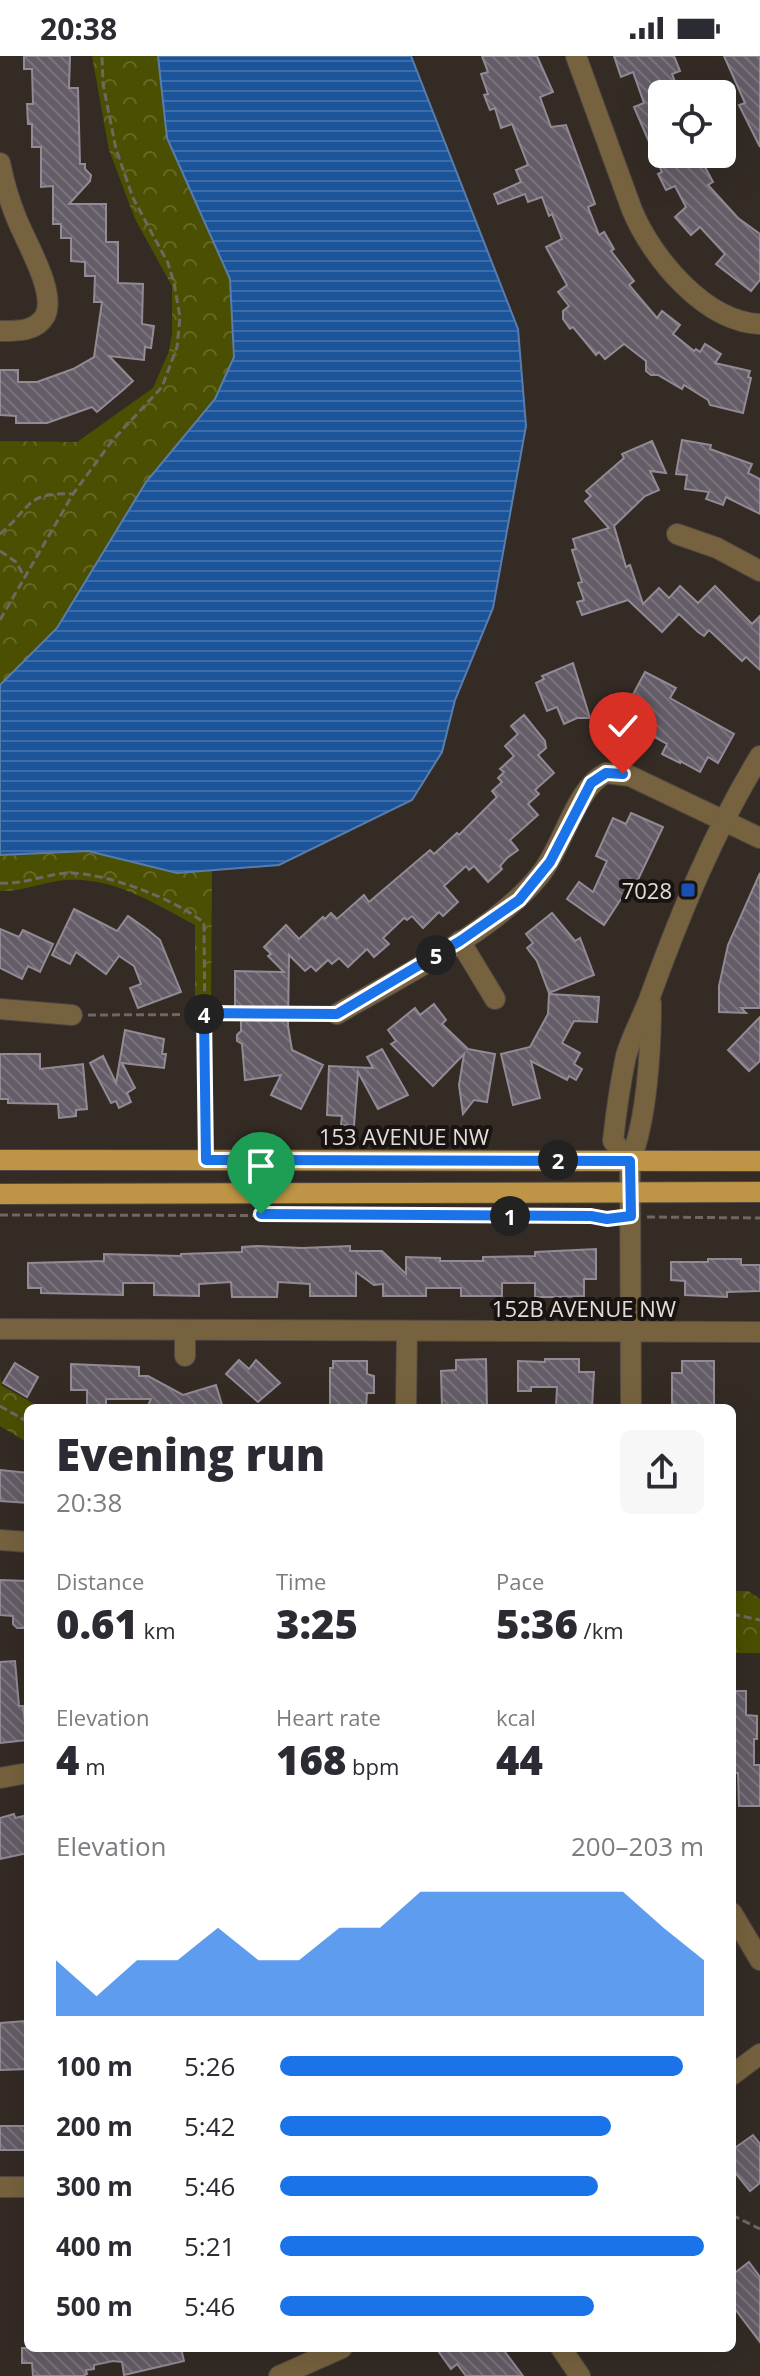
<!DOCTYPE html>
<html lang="en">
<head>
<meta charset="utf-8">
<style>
	:root { --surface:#fff; --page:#f7f7f7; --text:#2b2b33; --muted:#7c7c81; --accent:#1a73e8 }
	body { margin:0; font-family:"Open Sans",sans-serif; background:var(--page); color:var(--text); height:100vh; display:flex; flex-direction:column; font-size:30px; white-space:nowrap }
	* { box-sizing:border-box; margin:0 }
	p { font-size:26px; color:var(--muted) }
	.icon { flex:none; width:44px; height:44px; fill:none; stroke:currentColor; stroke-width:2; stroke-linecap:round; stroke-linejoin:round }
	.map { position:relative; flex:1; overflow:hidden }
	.side { position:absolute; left:24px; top:1348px; width:712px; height:948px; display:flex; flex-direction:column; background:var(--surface); border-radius:12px; box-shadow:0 8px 32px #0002 }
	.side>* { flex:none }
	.controls { position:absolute; left:648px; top:24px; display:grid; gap:16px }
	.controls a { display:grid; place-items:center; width:88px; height:88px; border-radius:12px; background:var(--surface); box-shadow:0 8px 32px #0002; font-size:40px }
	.pin { position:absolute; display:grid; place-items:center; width:68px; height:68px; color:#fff; margin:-82px -34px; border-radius:50% 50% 50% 0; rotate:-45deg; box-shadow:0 0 8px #0007 }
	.pin .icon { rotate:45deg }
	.km { position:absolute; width:40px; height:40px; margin:-20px; border-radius:50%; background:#222; color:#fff; font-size:22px; line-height:40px; text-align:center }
	.round { display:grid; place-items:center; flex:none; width:84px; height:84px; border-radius:12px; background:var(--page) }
	.head { display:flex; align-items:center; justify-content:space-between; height:136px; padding:0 32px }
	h1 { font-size:44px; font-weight:800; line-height:60px }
	.stats { display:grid; grid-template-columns:repeat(3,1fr); gap:12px; height:136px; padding:8px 32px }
	.stats div { display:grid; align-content:center }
	.stats b { font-size:40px; font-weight:800 }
	.stats small { font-size:22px; font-weight:400 }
	.stats p { font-size:22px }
	.chart { height:224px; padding:16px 32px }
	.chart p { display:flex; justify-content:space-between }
	.chart svg { width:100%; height:144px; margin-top:8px; fill:var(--accent); opacity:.7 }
	ul { padding:0 32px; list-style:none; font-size:26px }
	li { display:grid; grid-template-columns:128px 96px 1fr; align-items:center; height:60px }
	li i { height:20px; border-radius:10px; background:var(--accent) }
	.status { display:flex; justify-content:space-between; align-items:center; height:56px; padding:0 40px; background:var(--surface); direction:ltr }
	.status svg { height:22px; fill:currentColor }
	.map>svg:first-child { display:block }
	.park { fill:url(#park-crowns) }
	.water { fill:url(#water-rules); stroke:#587dad; stroke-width:2 }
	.building { fill:url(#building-back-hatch); stroke:#928a95; stroke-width:2 }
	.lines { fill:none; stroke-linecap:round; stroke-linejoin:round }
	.minor-casing { stroke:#504742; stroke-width:22 }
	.major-casing { stroke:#504742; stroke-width:22 }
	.path { stroke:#6f6762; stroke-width:3; stroke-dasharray:8 4; stroke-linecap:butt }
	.minor { stroke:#76623e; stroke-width:20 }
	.major { stroke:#be9446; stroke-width:20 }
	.route-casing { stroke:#fff; stroke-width:16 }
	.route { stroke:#1a73e8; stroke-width:10 }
	.transit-dot { fill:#1a4fb4; stroke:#191412; stroke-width:3 }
	.labels { text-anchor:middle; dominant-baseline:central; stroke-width:8; stroke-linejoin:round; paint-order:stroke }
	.poi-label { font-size:22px; fill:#e3ddd9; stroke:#191412; text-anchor:end }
	.street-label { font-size:22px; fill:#e3ddd9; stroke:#191412 }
</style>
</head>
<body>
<div class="status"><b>20:38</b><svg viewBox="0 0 49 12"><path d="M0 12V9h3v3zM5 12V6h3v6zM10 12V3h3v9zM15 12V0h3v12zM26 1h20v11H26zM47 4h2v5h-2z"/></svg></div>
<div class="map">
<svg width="760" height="2320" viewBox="0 0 760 2320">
	<defs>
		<pattern id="park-crowns" width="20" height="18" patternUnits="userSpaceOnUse" patternTransform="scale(2)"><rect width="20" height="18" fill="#4b4f01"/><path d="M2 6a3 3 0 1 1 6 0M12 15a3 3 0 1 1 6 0" fill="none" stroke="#656825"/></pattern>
		<pattern id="water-rules" width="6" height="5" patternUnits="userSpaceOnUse" patternTransform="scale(2)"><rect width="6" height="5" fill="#1c549a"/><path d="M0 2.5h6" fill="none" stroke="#3d6ca8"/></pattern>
		<pattern id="building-back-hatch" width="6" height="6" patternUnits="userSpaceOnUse" patternTransform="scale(2)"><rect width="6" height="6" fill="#645d67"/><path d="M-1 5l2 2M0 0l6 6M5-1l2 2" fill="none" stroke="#7a747c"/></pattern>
	</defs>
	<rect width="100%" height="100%" fill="#342b25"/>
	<g class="park">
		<path d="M92 0H158L167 82 230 223 234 301 215 343 146 426 57 572 0 629V385L77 386 153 332 169 295 172 277V230L135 163 109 94Z"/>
		<path d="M88 795 177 817 212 814 211 951 195 950V869C155 848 114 821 67 824 45 825 22 836 0 835V799Z"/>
		<path d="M0 1318 1 1329 41 1352H28V1387L0 1370Z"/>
		<path d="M732 1535H748L760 1543V1597H732Z"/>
	</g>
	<path class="water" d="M158 0H411L518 273 526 370 493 552 455 644 442 696 412 744 279 809 177 817 88 795 0 799V629L57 572 146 426 215 343 234 301 230 223 167 82Z"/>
	<g class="building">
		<path d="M24 0H70L69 32H78L80 108H85V113L91 119 90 125 69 148H106V186H118V227L143 228 142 268 154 270 151 292 145 291 144 304 109 300 133 325 123 334 97 356 92 351 47 367H16V360L0 359V314H18V326H37L73 313 94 301 102 246H94L95 220H85V206L71 205V182H61V168H53V130L41 131V91H32V68H28L27 48H33L32 13H24Z"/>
		<path d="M482 0H537L553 36 540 41 551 71 566 69 595 148 588 151 599 179 604 176 614 193 611 195 634 225 629 229 657 262 662 255 680 269 673 278 694 295 696 293 700 296 705 288 721 298 715 307 750 315 748 321 751 322 743 357 710 349 708 344 684 329 682 333 658 319H651L646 315V305L624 288 605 303 599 296 596 299 573 271 570 273 563 263V255L569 250 558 236 567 229 546 191 562 183 552 158 549 160 542 141 528 146 525 138 498 148 494 138 521 126 516 114 528 109 512 68 501 72 495 52 490 54 484 39 488 38 481 18 488 16Z"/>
		<path d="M614 0H674L680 15 672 18 680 38H662V98H698L713 126 708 129 738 162 760 178V224L751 235 716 208 725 198 700 171 691 179 675 161 686 151 675 130 666 134 658 118 662 116 634 51 644 47 633 16 621 21Z"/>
		<path d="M724 0H760V91L739 49 745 47Z"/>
		<path d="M682 384 711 389 710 393 752 408 748 417 760 423V458L726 441 723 449 706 443 709 436 685 433 687 419 676 418Z"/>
		<path d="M652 385 666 417 650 415 659 434 645 440 614 470 626 511 630 509 643 548 659 532 669 542 680 530 698 547 715 530 752 568 760 560V614L746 601 742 605 709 574 704 580 698 576 679 558 662 576 628 544 582 559 577 546 584 544 578 527 582 526 572 494 576 493 573 483 609 472 585 445 591 440 586 435 624 402 622 398Z"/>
		<path d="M573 607 590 662H577L564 668 557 651 547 655 536 627 544 623 542 620Z"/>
		<path d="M645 616 676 632 670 642 734 678 718 707 708 701 700 716 680 705V707L662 698 667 688 633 669 638 660 621 661Z"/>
		<path d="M524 659 545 685 546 692 538 699 554 717 535 734 539 738 528 748 538 759 510 784 518 794 507 802 500 810 502 813 488 826 474 810 469 814 466 810 444 830 458 846 443 860 439 856 423 872 412 860 407 864 404 862 383 882 389 888 374 901 367 893 348 911 339 902 332 908 328 904 316 915 311 910 305 915 289 899 288 970 292 994 323 1009 301 1053 271 1039 281 1019 245 1024 242 988 237 985V979L241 975V953L235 952V915L284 916 268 900 271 898 264 891 286 869 299 883 323 861 325 863 331 857 337 863 364 839 369 846 430 794 434 798 457 777 459 779 497 741 492 735 502 726 498 722 504 716 500 713 514 700 505 690 518 678 511 670Z"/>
		<path d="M631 757 663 771 636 828 632 826 604 869 567 843 579 826 593 836 607 805 596 800 613 762 626 768Z"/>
		<path d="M760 817V952H741L746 957 719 956V930L728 889Z"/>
		<path d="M74 853 117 875 128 860 148 874 160 884 181 936 138 952 130 932 141 928 134 910 119 900 106 918 76 896 70 908 52 899Z"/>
		<path d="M552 857 575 885 580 882 594 919 549 937 537 905 527 892 533 887 526 878Z"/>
		<path d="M0 873 19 881 23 874 53 888 40 916 28 910 22 923 0 912Z"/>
		<path d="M549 938 599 941 597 966 574 965 562 987 580 997 574 1008 582 1013 576 1024 569 1020 567 1024 531 1005 540 1042 513 1049 501 998 530 991 548 958Z"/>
		<path d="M434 948 446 964 442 968 468 993 495 998 487 1046 474 1044 463 1058 459 1029 464 998 433 1030 391 988 396 985 388 974 415 952 420 959Z"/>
		<path d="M760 961V1005L749 1015 728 994Z"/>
		<path d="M125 974 164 983 162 998H166L164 1012 122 1007 135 1032 127 1037 131 1046 119 1052 116 1045 111 1047 90 1007 103 1000 116 1027Z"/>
		<path d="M382 993 408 1039 378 1053 358 1016 354 1070 341 1069 342 1060 327 1059 329 1010 373 1012 367 1001Z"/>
		<path d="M0 998H40V1013L83 1008 87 1053 76 1054V1060L59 1062 58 1048 8 1047V1043H0Z"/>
		<path d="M258 1190 302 1192 350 1190V1195H382L406 1218V1201L440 1202V1205H483V1201L535 1200V1196L596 1193V1223H584V1240L556 1241H535V1227H502V1240H461V1232H426V1240H383V1228L374 1229 356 1216V1240H310V1228L278 1226 277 1241H232L231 1226 199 1228V1240L154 1239V1227H123V1239L41 1237V1232H28V1207L104 1205V1198L181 1200V1198L242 1196V1191Z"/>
		<path d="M708 1203H741V1209H760V1235L727 1236V1241L685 1239V1225L671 1224V1206H708Z"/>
		<path d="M486 1303 487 1352H442L441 1315 456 1314V1304Z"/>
		<path d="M545 1303H579V1316H594L592 1352H556L557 1331H531V1335H518V1305L545 1306Z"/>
		<path d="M239 1304 249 1313 256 1304 280 1327 258 1346 226 1318Z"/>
		<path d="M333 1305H367V1318L374 1320V1337H367L366 1352H330V1312H333Z"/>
		<path d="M682 1305H714V1352H672V1317H682Z"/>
		<path d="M15 1307 38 1321 27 1341 3 1327Z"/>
		<path d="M71 1308 139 1311V1320H148L183 1339 216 1329 223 1352H147L151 1343H106V1350H87V1334H71Z"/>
		<path d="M0 1414 28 1417V1447L0 1445Z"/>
		<path d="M0 1524 28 1525V1572H17L13 1568V1560L0 1559Z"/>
		<path d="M15 1605 19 1650H23L27 1684 0 1687V1606Z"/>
		<path d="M732 1635H746V1659L757 1660V1683H754V1709H760V1750H739L738 1717H733Z"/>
		<path d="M14 1758 15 1762 28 1759V1797L0 1803V1762Z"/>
		<path d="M25 1965 28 1984V2013L0 2014V1967Z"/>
		<rect x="0" y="2070" width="28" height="24"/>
		<path d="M753 2079 760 2088V2127L750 2135 732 2113V2094Z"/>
		<path d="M749 2206 760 2221V2286L732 2249V2219Z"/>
		<path d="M22 2292H181L184 2305 124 2319 122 2306 113 2305 94 2309V2313L86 2314 87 2318 83 2320H33L32 2307H22Z"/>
		<path d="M436 2292H502L523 2320H466L457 2308 451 2313Z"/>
	</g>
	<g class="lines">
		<g class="minor-casing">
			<g id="minor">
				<path d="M576 0 632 154C652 202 705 266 760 268"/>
				<path d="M0 107C4 126 9 144 16 161 25 185 57 236 45 260 36 276 16 275 0 275"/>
				<path d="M677 478 717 492 760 515"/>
				<path d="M460 885 495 943"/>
				<path d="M0 953 72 959"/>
				<path d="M337 958C400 921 495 875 540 819 563 791 576 731 606 717L630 720 760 782"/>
				<path d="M630 1105 613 1085C616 1057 620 1028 626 1000 632 978 644 959 651 938 681 856 714 775 760 700"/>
				<path d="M0 1273 760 1276"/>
				<path d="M185 1274V1300"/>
				<path d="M406 1352 407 1275"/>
				<path d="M631 1352 630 1105C647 1065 651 991 651 947"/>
				<path d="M0 1484 28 1486"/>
				<path d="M0 1722 28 1717"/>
				<path d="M732 1857 760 1904"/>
				<path d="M732 2019 760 1998"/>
				<path d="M0 2131H28"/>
				<path d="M561 2292 580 2320"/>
				<path d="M279 2320 342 2292"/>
			</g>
		</g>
		<g class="major-casing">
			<g id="major">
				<path d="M0 1104 760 1105"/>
				<path d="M0 1138 760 1136"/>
			</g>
		</g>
		<g class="path">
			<path d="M0 478C32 451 25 436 73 438"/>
			<path d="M0 495 16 506 24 520"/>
			<path d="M0 564 73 438 112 385 162 331 177 291 180 261 174 227 168 207 133 142 116 93 103 28 102 0"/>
			<path d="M0 827C23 829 45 818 69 817 106 817 176 843 204 867L206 1087"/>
			<path d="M88 959 320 958"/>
			<path d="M0 1159 591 1160 612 1163"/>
			<path d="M647 1161 760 1162"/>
			<path d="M0 1350 28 1366"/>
			<path d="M732 1558 760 1564"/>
			<path d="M732 2159 760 2173"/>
		</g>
		<use href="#minor" class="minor"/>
		<use href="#major" class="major"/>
	</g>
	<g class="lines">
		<g class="route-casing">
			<path id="route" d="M261 1158 591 1160 607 1163 631 1160 630 1105 206 1104 204 957 337 958 460 885 519 844 550 806 591 727 606 717 623 718"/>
		</g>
		<use href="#route" class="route"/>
	</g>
	<rect class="transit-dot" x="680" y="826" width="16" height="16" rx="4"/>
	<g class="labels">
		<g class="poi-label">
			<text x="672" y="834">7028</text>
		</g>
		<g class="street-label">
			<text x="404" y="1080">153 AVENUE NW</text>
			<text x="584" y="1252">152B AVENUE NW</text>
		</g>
	</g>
</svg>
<div class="controls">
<a><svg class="icon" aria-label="locate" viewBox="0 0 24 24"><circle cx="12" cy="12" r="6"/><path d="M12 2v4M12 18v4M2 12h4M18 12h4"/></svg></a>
</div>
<div class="pin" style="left:261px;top:1158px;background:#1e9e55"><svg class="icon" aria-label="arrive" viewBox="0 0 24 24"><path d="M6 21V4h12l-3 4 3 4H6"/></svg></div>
<div class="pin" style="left:623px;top:718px;background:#d93025"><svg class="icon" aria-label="check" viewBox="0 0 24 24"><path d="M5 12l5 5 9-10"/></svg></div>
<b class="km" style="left:510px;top:1160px">1</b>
<b class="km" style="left:558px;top:1104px">2</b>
<b class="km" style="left:204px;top:958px">4</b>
<b class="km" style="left:436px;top:899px">5</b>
<section class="side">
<div class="head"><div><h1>Evening run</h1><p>20:38</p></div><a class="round"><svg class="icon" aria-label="share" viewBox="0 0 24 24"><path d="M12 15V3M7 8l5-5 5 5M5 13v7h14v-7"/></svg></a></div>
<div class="stats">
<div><p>Distance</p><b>0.61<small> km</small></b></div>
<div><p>Time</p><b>3:25</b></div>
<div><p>Pace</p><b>5:36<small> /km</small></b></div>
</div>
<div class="stats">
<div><p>Elevation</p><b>4<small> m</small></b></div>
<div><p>Heart rate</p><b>168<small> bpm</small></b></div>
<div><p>kcal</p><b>44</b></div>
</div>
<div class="chart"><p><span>Elevation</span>200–203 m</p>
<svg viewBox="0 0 160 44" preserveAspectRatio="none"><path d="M0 44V27L10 38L20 27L30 27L40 17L50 27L60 27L70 17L80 17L90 6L100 6L110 6L120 6L130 6L140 6L150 17L160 27V44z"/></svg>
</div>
<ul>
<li><b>100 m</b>5:26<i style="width:95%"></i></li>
<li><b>200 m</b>5:42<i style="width:78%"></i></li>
<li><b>300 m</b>5:46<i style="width:75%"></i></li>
<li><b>400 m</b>5:21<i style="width:100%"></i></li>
<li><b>500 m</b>5:46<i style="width:74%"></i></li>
</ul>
</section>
</div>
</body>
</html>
